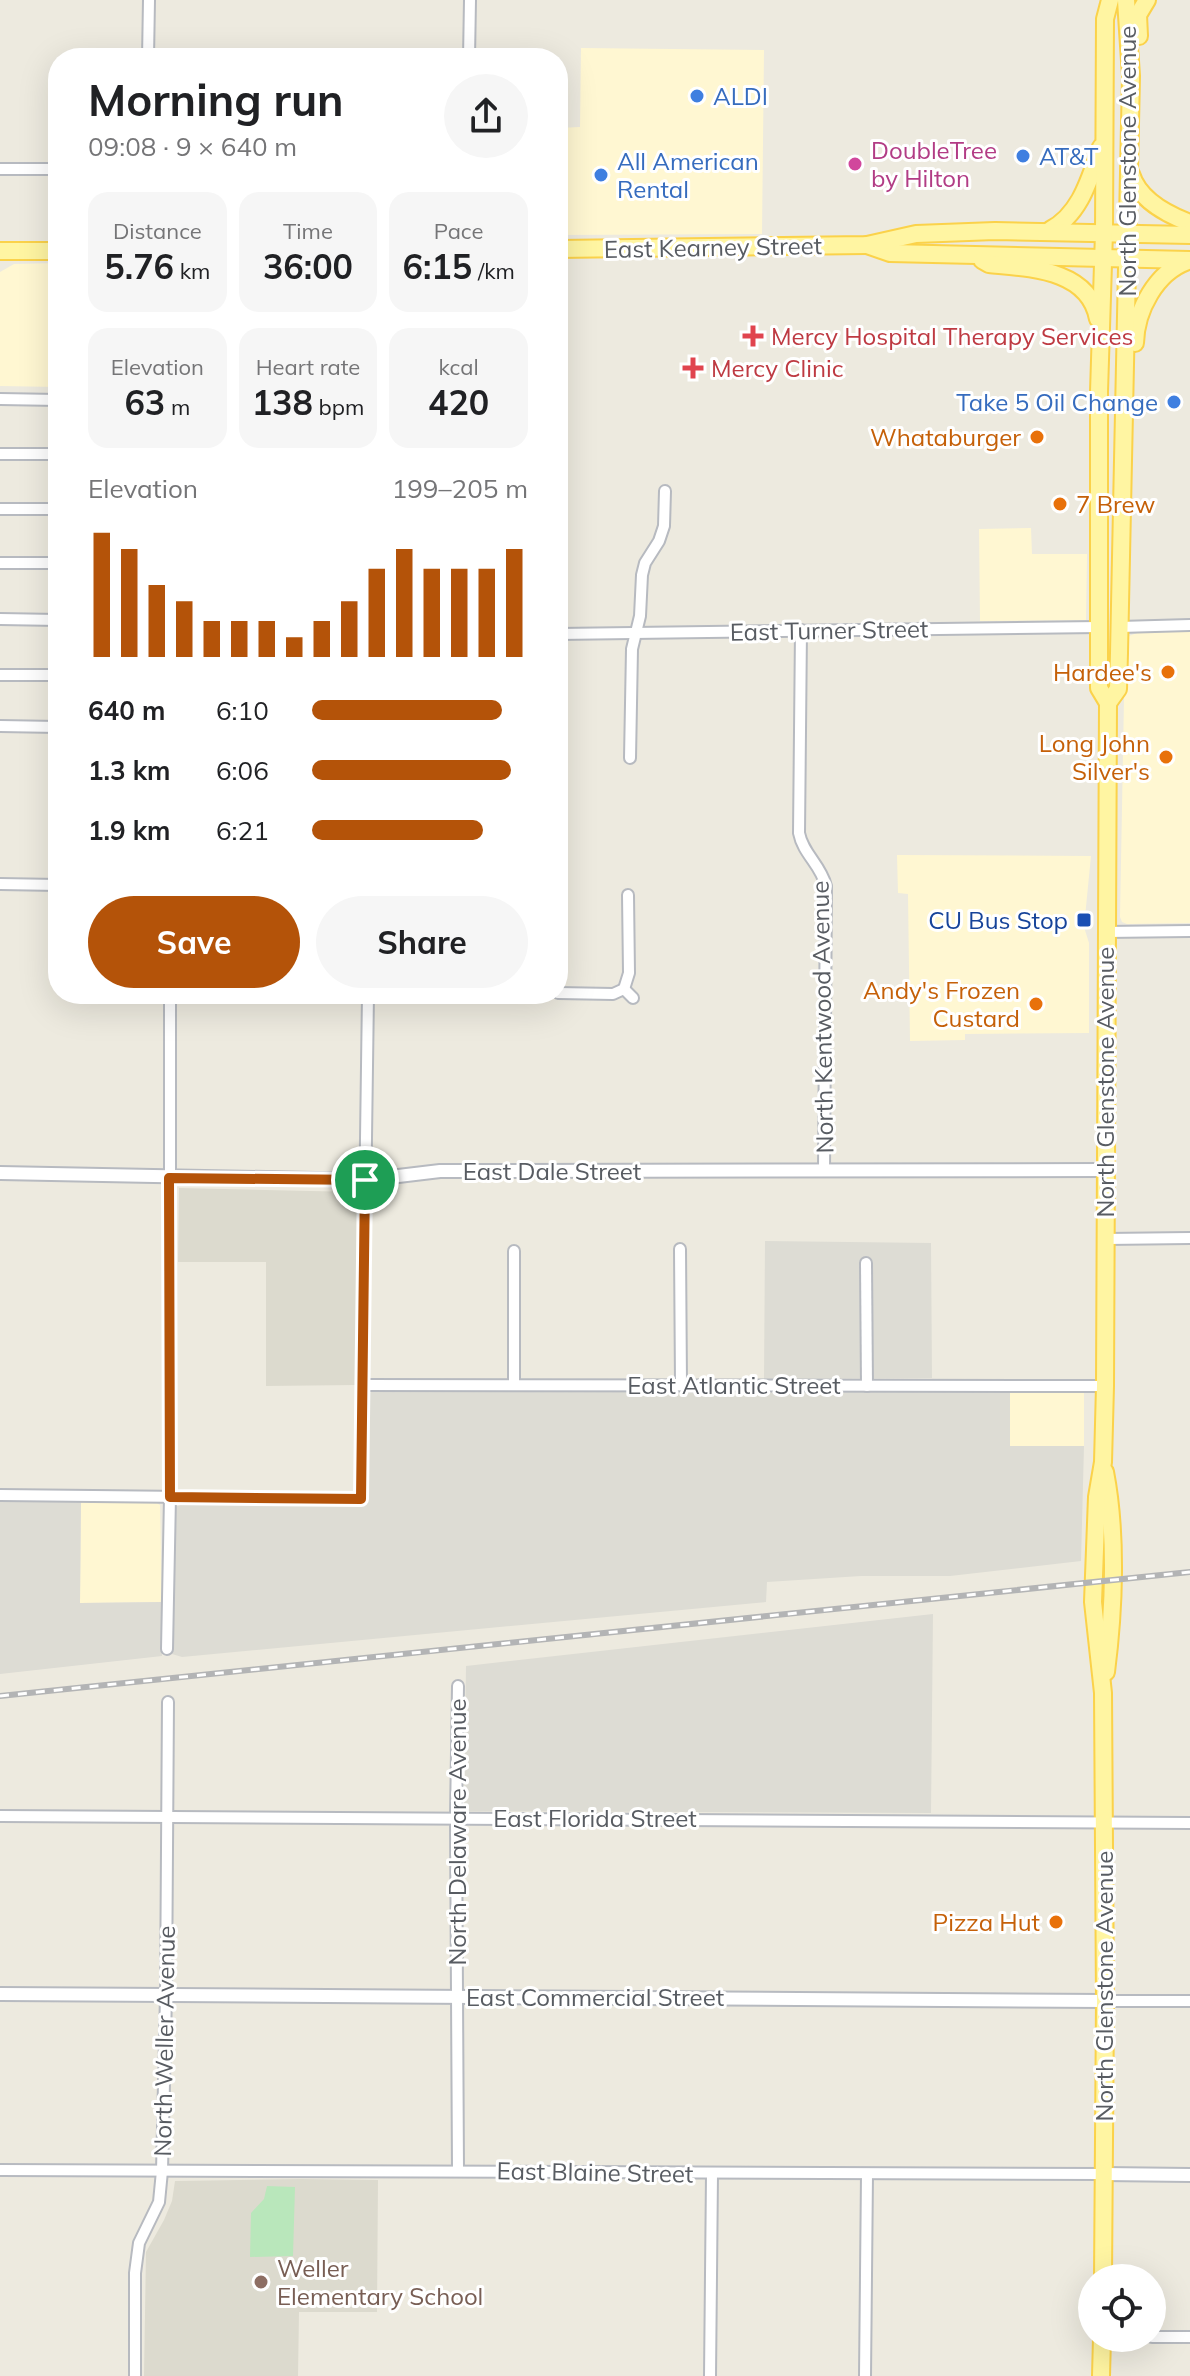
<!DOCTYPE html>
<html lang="en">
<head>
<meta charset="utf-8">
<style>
	:root { --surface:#fff; --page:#f6f6f6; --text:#202124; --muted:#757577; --accent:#b45309 }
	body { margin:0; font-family:Mulish,sans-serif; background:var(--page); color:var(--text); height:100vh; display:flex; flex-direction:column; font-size:30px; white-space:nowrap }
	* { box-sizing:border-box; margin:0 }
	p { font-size:26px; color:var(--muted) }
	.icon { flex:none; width:44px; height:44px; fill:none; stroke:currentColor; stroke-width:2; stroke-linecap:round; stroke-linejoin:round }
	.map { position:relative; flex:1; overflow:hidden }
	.details { position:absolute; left:48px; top:48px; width:520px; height:956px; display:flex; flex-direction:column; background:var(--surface); border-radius:32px; box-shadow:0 8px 32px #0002 }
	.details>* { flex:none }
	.fabs { position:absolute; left:1078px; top:2264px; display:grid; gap:16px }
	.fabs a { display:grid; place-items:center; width:88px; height:88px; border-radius:50%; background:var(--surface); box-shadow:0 8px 32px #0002; font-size:40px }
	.pin { position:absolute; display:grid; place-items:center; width:68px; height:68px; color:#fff; margin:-34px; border:4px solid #fff; border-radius:50%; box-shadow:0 2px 8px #0007 }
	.round { display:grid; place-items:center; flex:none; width:84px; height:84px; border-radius:42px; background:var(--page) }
	.head { display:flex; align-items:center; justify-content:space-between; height:136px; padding:0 40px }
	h1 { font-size:44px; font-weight:700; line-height:60px }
	.metrics { display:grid; grid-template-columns:repeat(3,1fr); gap:12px; height:136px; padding:8px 40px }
	.metrics div { display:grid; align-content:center; border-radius:20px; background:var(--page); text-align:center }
	.metrics b { font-size:34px; font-weight:700 }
	.metrics small { font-size:22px; font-weight:400 }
	.metrics p { font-size:22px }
	.chart { height:224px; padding:16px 40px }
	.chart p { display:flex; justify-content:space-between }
	.chart svg { width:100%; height:144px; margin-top:8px; stroke:var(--accent); stroke-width:6 }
	.primary-button { display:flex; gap:16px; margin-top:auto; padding:16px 40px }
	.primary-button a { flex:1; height:92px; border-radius:48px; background:var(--accent); color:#fff; font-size:32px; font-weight:700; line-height:92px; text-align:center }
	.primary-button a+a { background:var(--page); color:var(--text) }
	ul { padding:0 40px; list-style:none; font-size:26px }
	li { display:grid; grid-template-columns:128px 96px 1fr; align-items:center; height:60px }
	li i { height:20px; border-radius:10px; background:var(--accent) }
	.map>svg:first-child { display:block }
	.commercial { fill:#fff7d2 }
	.industrial { fill:#dddcd4 }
	.education { fill:#dcdace }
	.green { fill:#b9e7bb }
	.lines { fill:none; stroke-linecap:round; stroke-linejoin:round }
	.minor-casing { stroke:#b7bac0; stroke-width:14 }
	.tertiary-casing { stroke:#b7bac0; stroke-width:16 }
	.primary-casing { stroke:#fbd24a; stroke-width:20 }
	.minor { stroke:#fff; stroke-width:10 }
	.tertiary { stroke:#fff; stroke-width:12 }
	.primary { stroke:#fff5a2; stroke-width:16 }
	.rail-casing { stroke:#b3b4b5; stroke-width:6 }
	.rail { stroke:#fff; stroke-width:3; stroke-dasharray:9; stroke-linecap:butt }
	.route-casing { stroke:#fff; stroke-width:16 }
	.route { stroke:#b45309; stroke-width:10 }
	.shop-dot { fill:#3f7fe0; stroke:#fff; stroke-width:3 }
	.hotel-dot { fill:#d1479c; stroke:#fff; stroke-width:3 }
	.health-dot { fill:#e0444e; stroke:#fff; stroke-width:3 }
	.food-dot { fill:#e8710a; stroke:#fff; stroke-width:3 }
	.transit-dot { fill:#1a4fb4; stroke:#fff; stroke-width:3 }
	.education-dot { fill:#8d6e63; stroke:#fff; stroke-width:3 }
	.labels { text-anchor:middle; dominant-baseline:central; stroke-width:6; stroke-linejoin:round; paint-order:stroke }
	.shop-label { font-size:24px; fill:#366cbe; stroke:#fff; text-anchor:start }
	.hotel-label { font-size:24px; fill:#b23c85; stroke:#fff; text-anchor:start }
	.street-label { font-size:24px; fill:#585c62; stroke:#fff }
	.health-label { font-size:24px; fill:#be3a42; stroke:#fff; text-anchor:start }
	.food-label { font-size:24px; fill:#c56008; stroke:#fff; text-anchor:end }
	.transit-label { font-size:24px; fill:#164399; stroke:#fff; text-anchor:end }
	.education-label { font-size:24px; fill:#785e54; stroke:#fff; text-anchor:start }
</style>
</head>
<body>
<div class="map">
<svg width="1190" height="2376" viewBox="0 0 1190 2376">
	<rect width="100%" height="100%" fill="#edeadf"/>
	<g class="commercial">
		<path d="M581 48 764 50 762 234 558 235V128L580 127Z"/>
		<path d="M58 263V387L0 386V272L14 264Z"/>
		<path d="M1031 528 1032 554H1087L1086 620 980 621 979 529Z"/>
		<path d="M1190 631V923L1127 924 1122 922 1120 917 1125 644 1126 637 1140 632Z"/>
		<path d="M897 855 1091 856 1084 927 1089 943V1033L965 1034V1040L910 1041 908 894 898 893Z"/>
		<path d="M1010 1391 1084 1392V1446H1010Z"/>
		<path d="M81 1501 157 1503 160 1505 162 1602 80 1603Z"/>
	</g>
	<g class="industrial">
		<path d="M765 1241 931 1243 932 1378 764 1379Z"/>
		<path d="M376 1389 1010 1391V1446H1084L1081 1561 950 1576H861L767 1582 766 1602 182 1657 172 1654 175 1507 186 1503 367 1501 368 1397 371 1391Z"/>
		<path d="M0 1499 81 1501 80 1603 162 1602V1656L0 1674Z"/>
		<path d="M933 1614 931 1813 464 1811 466 1666Z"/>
	</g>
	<g class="education">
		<path d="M179 1188 357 1192 356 1385 266 1386V1262H178Z"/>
		<path d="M301 2179 378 2180 377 2312H299L298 2376H144L146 2252 164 2220 172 2201 175 2181Z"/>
	</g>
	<path class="green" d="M267 2186 295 2187 293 2256 250 2257 251 2213 264 2199Z"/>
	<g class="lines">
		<g class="minor-casing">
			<g id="minor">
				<path d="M148 58 149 0"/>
				<path d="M469 58 470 0"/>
				<path d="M0 169H58"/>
				<path d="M0 399 58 400"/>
				<path d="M0 454H58"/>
				<path d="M0 509H58"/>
				<path d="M0 563H58"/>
				<path d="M0 619 58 620"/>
				<path d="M1120 627 1190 625"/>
				<path d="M801 630 799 833C803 854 821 865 826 886L824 1171"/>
				<path d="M558 634 1100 627"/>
				<path d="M0 675H58"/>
				<path d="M0 726 58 727"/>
				<path d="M630 758 632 649 640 616 642 575 645 563 659 541 664 526 665 491"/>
				<path d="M0 884 58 885"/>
				<path d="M1105 932 1190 931"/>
				<path d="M624 989 629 973 628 895"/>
				<path d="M624 989 633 998"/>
				<path d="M558 993 613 994 624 989"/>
				<path d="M1106 1239 1190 1238"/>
				<path d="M680 1249 681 1384"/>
				<path d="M866 1263 867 1386"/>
				<path d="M514 1384V1251"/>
				<path d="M363 1385 1105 1386"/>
				<path d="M0 1495 361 1499 368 994"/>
				<path d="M167 1649 170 1497V994"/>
				<path d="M458 1686 456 1817 458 2170"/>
				<path d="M0 1816 1190 1823"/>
				<path d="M1105 2001H1190"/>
				<path d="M0 2170 1103 2174"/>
				<path d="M1152 2337H1190"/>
				<path d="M135 2376V2273L139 2243 159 2202 162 2171 166 1995 168 1702"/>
				<path d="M710 2376 712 2174"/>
				<path d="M865 2376 867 2174"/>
			</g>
		</g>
		<g class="tertiary-casing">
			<g id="tertiary">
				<path d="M0 1173 365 1180 440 1171 1105 1170"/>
				<path d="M0 1994 1105 2001"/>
				<path d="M1103 2174 1190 2175"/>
			</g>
		</g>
		<g class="primary-casing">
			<g id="primary">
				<path d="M1139 36 1138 15 1147 0"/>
				<path d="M1131 174C1139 200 1166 214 1190 223"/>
				<path d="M1050 230C1081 214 1090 177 1101 147"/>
				<path d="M867 245 890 253 1190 260"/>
				<path d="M558 249 867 245 916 234 995 231 1190 235"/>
				<path d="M0 251H58"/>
				<path d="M982 260 989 264C1029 268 1089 269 1098 319"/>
				<path d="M1135 343C1136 310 1156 272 1188 261"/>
				<path d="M1108 703 1118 689 1119 653 1131 76 1126 0"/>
				<path d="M1105 1472C1117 1534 1114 1610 1106 1672"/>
				<path d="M1103 2278 1105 2001 1103 1693 1093 1602 1097 1497 1103 1462 1105 1386 1108 703 1099 688V392L1104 232 1105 19 1110 0"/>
				<path d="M1101 2376 1102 2338"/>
			</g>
		</g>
		<use href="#minor" class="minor"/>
		<use href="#tertiary" class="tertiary"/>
		<use href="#primary" class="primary"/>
		<g class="rail-casing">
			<path id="rail" d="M0 1696 1190 1572"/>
		</g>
		<use href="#rail" class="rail"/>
	</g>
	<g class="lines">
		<g class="route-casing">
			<path id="route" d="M169 1178 365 1180 361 1499 170 1497Z"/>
		</g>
		<use href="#route" class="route"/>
	</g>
	<g class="shop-dot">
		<circle cx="697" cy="96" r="8"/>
		<circle cx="1023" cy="156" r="8"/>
		<circle cx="601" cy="175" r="8"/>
		<circle cx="1174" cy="402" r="8"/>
	</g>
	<circle class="hotel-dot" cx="855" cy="164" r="8"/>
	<g class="health-dot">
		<path d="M749 324h8v8h8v8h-8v8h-8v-8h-8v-8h8z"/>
		<path d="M689 356h8v8h8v8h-8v8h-8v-8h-8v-8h8z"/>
	</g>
	<g class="food-dot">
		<circle cx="1037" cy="437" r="8"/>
		<circle cx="1060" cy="504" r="8"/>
		<circle cx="1168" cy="672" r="8"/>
		<circle cx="1166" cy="757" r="8"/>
		<circle cx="1036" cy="1004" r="8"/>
		<circle cx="1056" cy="1922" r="8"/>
	</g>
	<rect class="transit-dot" x="1076" y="912" width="16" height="16" rx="4"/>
	<circle class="education-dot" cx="261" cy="2282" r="8"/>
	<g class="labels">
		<g class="shop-label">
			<text x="713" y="96">ALDI</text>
			<text x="1039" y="156">AT&amp;T</text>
			<text x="617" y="161">All American<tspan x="617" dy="28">Rental</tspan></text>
			<text x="1158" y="402" text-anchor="end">Take 5 Oil Change</text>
		</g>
		<g class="hotel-label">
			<text x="871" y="150">DoubleTree<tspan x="871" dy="28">by Hilton</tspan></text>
		</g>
		<g class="street-label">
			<text transform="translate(1127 161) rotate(-90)">North Glenstone Avenue</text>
			<text transform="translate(713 247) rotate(-1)">East Kearney Street</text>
			<text transform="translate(829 630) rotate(-1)">East Turner Street</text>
			<text transform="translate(822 1017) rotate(-91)">North Kentwood Avenue</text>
			<text transform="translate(1105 1082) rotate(-90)">North Glenstone Avenue</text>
			<text x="552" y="1171">East Dale Street</text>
			<text x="734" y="1385">East Atlantic Street</text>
			<text x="595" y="1818">East Florida Street</text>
			<text transform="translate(457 1832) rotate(-90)">North Delaware Avenue</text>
			<text transform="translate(1104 1986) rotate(-90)">North Glenstone Avenue</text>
			<text x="595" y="1997">East Commercial Street</text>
			<text transform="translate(164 2041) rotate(-89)">North Weller Avenue</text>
			<text transform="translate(595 2172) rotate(1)">East Blaine Street</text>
		</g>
		<g class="health-label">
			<text x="771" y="336">Mercy Hospital Therapy Services</text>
			<text x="711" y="368">Mercy Clinic</text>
		</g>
		<g class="food-label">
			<text x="1021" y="437">Whataburger</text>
			<text x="1076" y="504" text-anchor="start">7 Brew</text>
			<text x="1152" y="672">Hardee's</text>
			<text x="1150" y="743">Long John<tspan x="1150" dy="28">Silver's</tspan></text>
			<text x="1020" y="990">Andy's Frozen<tspan x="1020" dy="28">Custard</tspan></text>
			<text x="1040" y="1922">Pizza Hut</text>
		</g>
		<g class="transit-label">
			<text x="1068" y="920">CU Bus Stop</text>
		</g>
		<g class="education-label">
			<text x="277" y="2268">Weller<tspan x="277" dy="28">Elementary School</tspan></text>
		</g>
	</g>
</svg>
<div class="fabs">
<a><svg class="icon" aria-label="locate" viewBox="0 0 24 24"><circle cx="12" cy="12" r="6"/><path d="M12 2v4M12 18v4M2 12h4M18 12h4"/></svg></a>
</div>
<div class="pin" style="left:365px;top:1180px;background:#1e9e55"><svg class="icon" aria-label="arrive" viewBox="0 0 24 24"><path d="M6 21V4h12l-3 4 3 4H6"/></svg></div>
<section class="details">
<div class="head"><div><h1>Morning run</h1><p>09:08 · 9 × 640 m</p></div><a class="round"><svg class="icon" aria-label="share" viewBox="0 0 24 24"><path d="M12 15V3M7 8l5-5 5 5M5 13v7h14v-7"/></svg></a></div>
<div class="metrics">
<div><p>Distance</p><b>5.76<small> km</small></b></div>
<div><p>Time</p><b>36:00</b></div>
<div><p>Pace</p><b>6:15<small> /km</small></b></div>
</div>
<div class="metrics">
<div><p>Elevation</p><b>63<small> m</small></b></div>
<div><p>Heart rate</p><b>138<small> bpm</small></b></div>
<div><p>kcal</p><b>420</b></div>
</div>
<div class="chart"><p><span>Elevation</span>199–205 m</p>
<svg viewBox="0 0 160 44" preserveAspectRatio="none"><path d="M5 44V6M15 44V11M25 44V22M35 44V27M45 44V33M55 44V33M65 44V33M75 44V38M85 44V33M95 44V27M105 44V17M115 44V11M125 44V17M135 44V17M145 44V17M155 44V11"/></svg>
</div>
<ul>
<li><b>640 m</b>6:10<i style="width:88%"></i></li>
<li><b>1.3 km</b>6:06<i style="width:92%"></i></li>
<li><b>1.9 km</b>6:21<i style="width:79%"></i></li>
</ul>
<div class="primary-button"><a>Save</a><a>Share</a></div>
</section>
</div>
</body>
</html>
